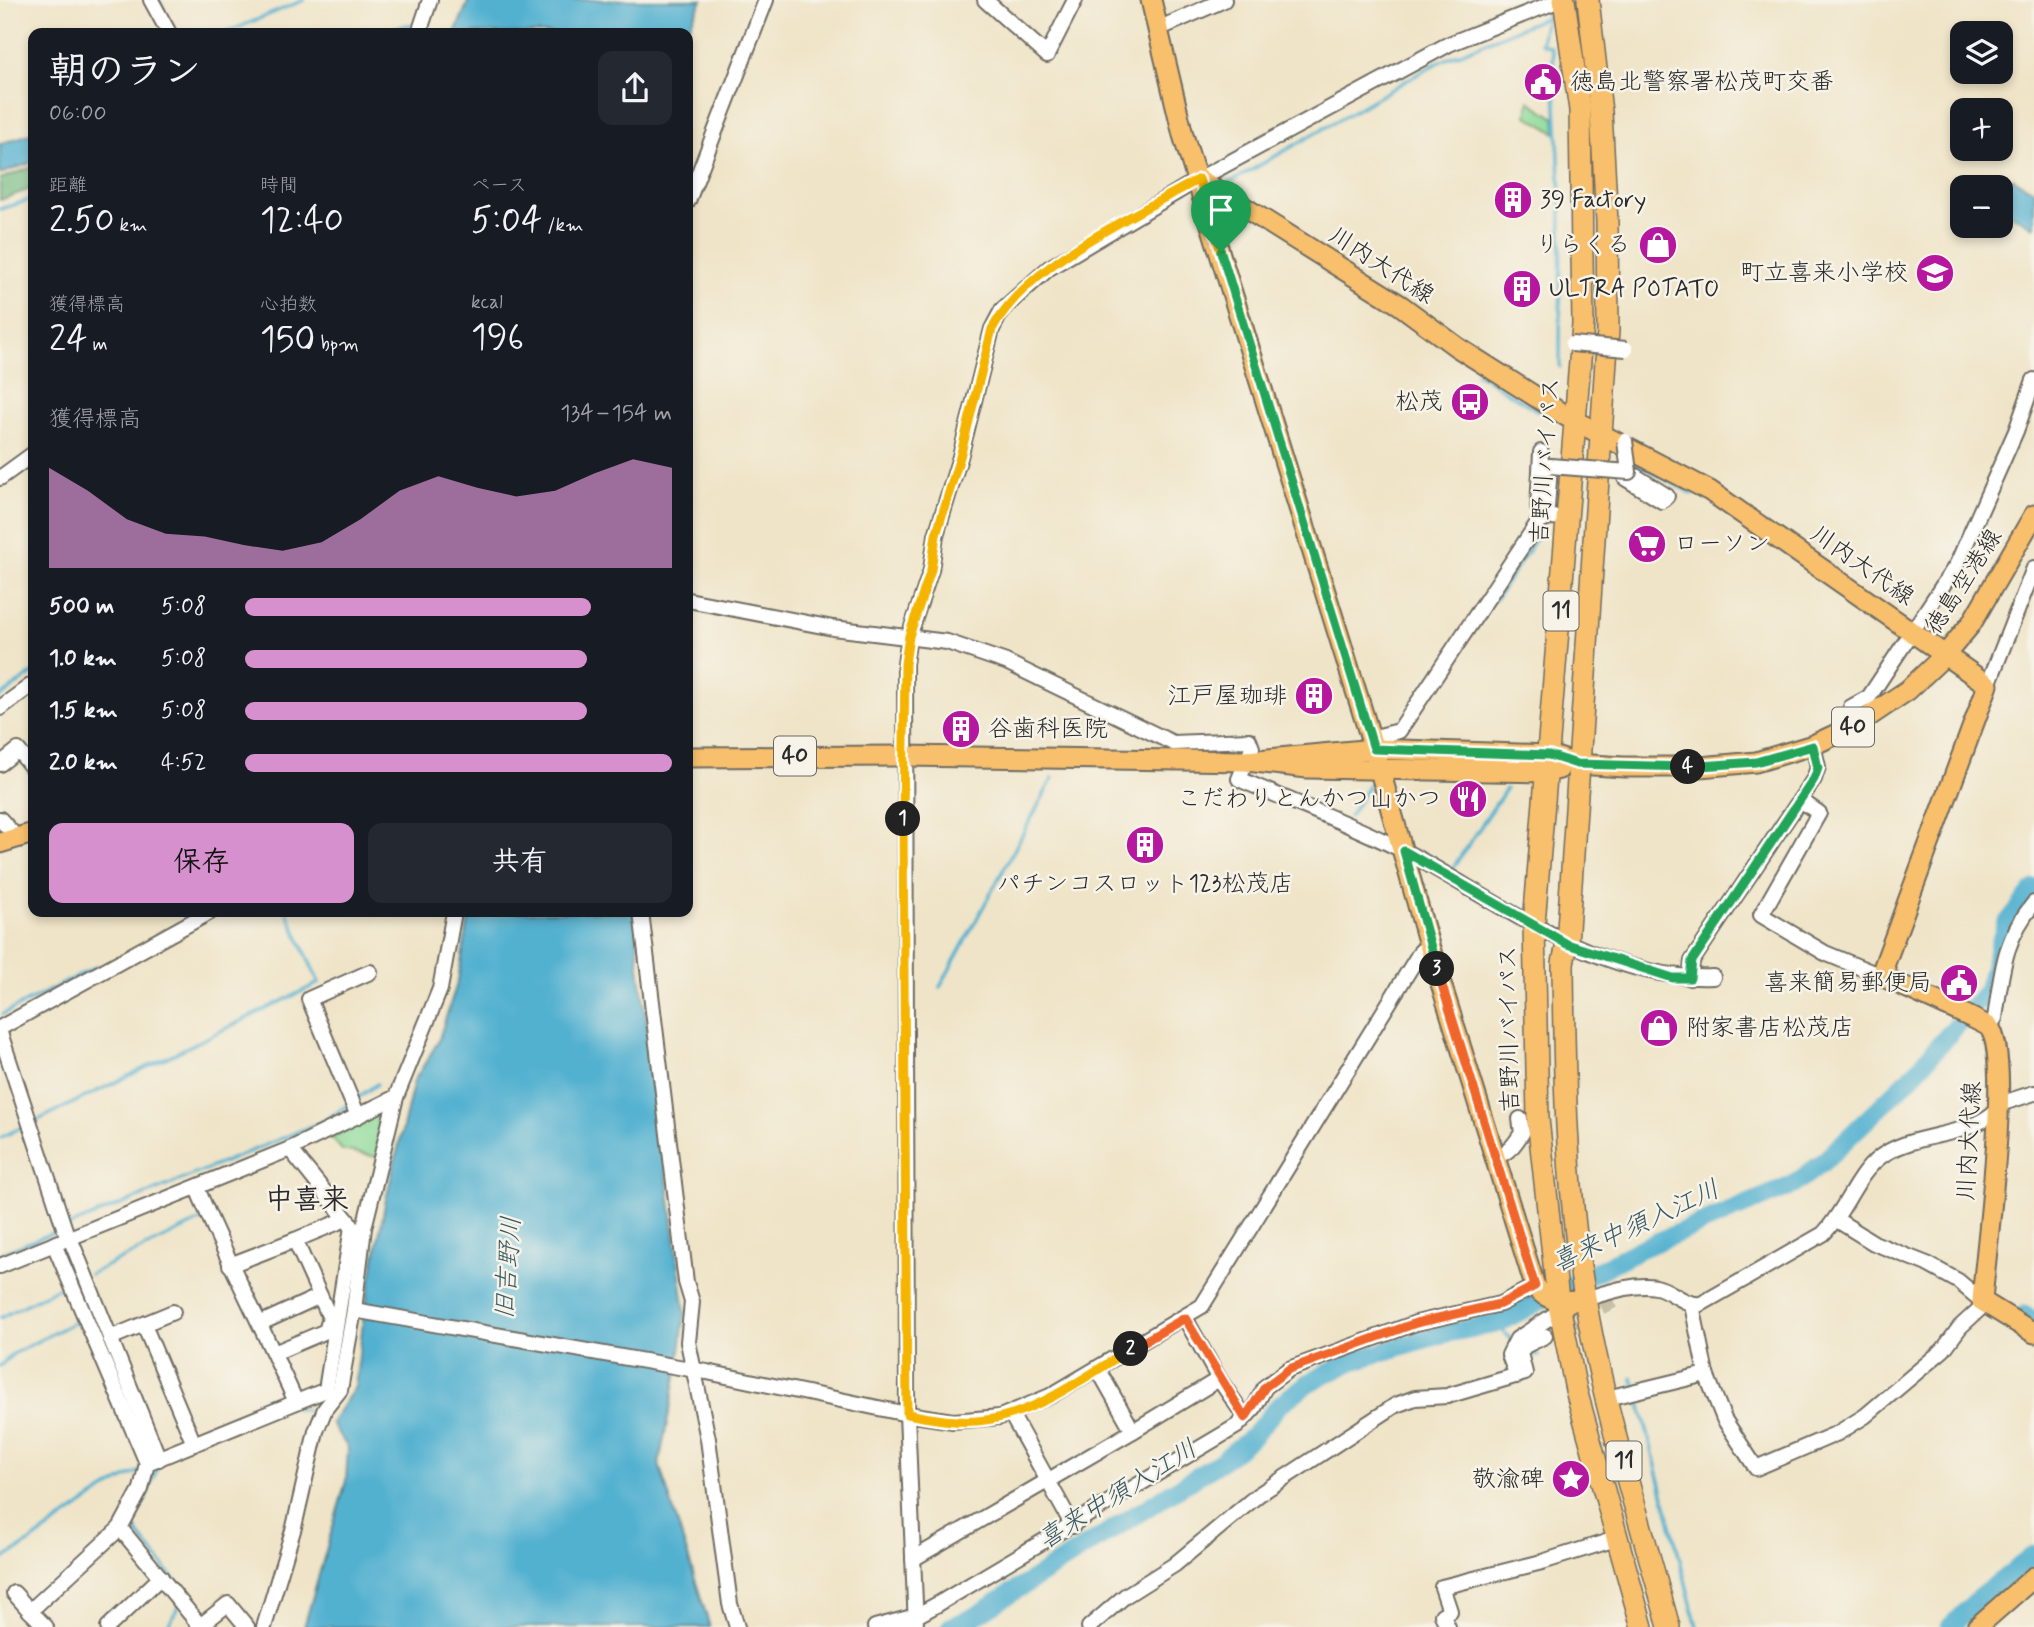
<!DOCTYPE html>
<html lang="ja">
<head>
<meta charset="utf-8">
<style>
	:root { --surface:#171b24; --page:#242831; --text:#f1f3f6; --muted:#9ea1a6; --accent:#d690ce }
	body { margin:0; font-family:Mynerve,"Klee One",sans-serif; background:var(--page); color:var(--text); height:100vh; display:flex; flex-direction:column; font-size:26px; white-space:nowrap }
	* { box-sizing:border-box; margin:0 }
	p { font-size:23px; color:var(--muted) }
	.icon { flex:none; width:38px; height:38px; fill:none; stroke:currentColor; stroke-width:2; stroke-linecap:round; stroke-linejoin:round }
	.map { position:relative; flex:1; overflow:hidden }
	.drawer { position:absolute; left:28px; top:28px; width:665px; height:889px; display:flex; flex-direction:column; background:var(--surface); border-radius:14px; box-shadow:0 4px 10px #0003 }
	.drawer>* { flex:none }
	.buttons { position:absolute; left:1950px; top:21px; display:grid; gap:14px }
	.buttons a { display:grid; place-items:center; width:63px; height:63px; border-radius:14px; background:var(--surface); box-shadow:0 4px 10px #0003; font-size:35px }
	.pin { position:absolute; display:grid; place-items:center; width:60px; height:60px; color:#fff; margin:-72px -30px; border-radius:50% 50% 50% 0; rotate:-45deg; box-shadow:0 0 7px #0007 }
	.pin .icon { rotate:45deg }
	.km { position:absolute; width:35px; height:35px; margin:-18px; border-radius:50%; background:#222; color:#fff; font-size:19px; line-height:35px; text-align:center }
	.round { display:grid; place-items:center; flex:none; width:74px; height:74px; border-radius:14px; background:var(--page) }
	.overview { display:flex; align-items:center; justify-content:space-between; height:119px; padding:0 21px }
	h1 { font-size:38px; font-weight:600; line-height:52px }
	.figures { display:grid; grid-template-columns:repeat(3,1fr); gap:10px; height:119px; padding:7px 21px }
	.figures div { display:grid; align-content:center }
	.figures b { font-size:35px; font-weight:600 }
	.figures small { font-size:19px; font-weight:400 }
	.figures p { font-size:19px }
	.chart { height:196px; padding:14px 21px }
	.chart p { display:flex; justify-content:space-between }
	.chart svg { width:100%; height:126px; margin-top:7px; fill:var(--accent); opacity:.7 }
	.cta { display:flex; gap:14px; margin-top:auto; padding:14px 21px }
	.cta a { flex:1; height:80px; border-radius:14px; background:var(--accent); color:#111; font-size:28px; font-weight:600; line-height:80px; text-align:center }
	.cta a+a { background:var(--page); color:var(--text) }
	ul { padding:0 21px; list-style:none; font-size:23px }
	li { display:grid; grid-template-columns:112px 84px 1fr; align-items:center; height:52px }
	li i { height:18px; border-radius:9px; background:var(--accent) }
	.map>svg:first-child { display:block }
	.green { fill:#8cda98; stroke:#5c8262; stroke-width:2 }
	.forest { fill:#71ba80; stroke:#4e7256; stroke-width:2 }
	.water { fill:#52b1d0; stroke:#3e6e7e; stroke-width:2 }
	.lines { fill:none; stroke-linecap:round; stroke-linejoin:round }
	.stream { stroke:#52b1d0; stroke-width:3.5 }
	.river { stroke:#52b1d0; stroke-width:19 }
	.minor-tunnel { stroke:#c8bfa8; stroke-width:14; stroke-dasharray:14 7; stroke-linecap:butt }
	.minor-casing { stroke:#706c62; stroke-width:18 }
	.major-casing { stroke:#706c62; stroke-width:23 }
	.highway-casing { stroke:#706c62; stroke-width:24 }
	.minor { stroke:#fff; stroke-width:14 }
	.major { stroke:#f8bf6c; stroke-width:19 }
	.highway { stroke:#f8bf6c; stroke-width:21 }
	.minor-bridge-casing { stroke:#706c62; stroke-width:18; stroke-linecap:butt }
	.minor-bridge { stroke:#fff; stroke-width:14 }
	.split-1-casing { stroke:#fff; stroke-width:14 }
	.split-2-casing { stroke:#fff; stroke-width:14 }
	.split-3-casing { stroke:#fff; stroke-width:14 }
	.split-4-casing { stroke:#fff; stroke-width:14 }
	.split-5-casing { stroke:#fff; stroke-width:14 }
	.split-1 { stroke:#f5b400; stroke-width:9 }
	.split-2 { stroke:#f5b400; stroke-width:9 }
	.split-3 { stroke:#f0652b; stroke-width:9 }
	.split-4 { stroke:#22a559; stroke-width:9 }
	.split-5 { stroke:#22a559; stroke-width:9 }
	.labels { text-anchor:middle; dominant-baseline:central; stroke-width:5; stroke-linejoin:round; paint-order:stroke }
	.shield { fill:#f7f3e8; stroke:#686764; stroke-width:2 }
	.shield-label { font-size:23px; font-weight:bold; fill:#2b2b2b }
	.poi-label { font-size:24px; fill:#2b2b2b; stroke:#f7f3e8; text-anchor:end }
	.street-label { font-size:24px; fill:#2b2b2b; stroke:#f7f3e8 }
	.water-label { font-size:26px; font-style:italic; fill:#395a65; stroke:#f7f3e8 }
	.quarter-label { font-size:28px; font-weight:bold; fill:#2b2b2b; stroke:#f7f3e8 }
</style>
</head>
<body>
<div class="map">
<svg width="2034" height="1627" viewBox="0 0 2034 1627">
	<rect width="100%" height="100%" fill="#f7f3e8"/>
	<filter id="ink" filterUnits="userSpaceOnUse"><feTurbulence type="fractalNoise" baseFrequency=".0143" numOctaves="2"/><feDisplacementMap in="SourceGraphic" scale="14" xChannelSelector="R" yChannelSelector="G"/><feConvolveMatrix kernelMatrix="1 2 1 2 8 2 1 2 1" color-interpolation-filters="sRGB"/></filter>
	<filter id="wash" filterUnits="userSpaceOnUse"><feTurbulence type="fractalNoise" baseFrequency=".00686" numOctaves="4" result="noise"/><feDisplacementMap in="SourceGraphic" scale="28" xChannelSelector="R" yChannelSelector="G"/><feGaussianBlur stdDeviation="1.57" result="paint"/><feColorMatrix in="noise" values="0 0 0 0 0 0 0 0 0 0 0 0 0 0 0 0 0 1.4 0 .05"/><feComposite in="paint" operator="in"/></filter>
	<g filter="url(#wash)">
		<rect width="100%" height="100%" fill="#efe4c7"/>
		<g class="green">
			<path d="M1529 101 1555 118 1556 133 1527 116Z"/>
			<path d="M385 1109 387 1111 378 1157 342 1150 331 1137Z"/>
		</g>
		<path class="forest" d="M33 167V188L0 200V179Z"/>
		<g class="water">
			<path d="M469 0H702L686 33H455Z"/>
			<path d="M33 133V162L0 174V144Z"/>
			<path d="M2012 178 2034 190V227L2000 208V199Z"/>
			<path d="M470 912H637L638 959 685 1313 678 1367 659 1464 710 1627H304L346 1481 348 1448 331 1423 355 1387 364 1314 386 1199 414 1081 438 1042 458 980Z"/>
		</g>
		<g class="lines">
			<g class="stream">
				<path d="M159 0 164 10"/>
				<path d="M1546 17 1541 43 1551 47 1553 55 1561 195 1560 367"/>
				<path d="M423 29 441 33"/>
				<path d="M225 33 304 0"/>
				<path d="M374 33 408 25 416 27"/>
				<path d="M1229 183 1437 63 1546 17 1545 9"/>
				<path d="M0 209 33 199"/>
				<path d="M1476 373 1538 411"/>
				<path d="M1636 463 1693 494"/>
				<path d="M14 476 33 465"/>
				<path d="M1495 600 1542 530"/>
				<path d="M0 697 33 673"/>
				<path d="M1349 817 1372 780"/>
				<path d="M1452 869 1506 789"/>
				<path d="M940 987 1053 778"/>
				<path d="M3 1014 98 966"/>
				<path d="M356 1099 377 1084"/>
				<path d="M34 1122 319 983 287 912"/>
				<path d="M0 1138 26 1125"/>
				<path d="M69 1226 326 1120 350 1103"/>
				<path d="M0 1254 62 1229"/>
				<path d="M90 1274 202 1220"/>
				<path d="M0 1318 66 1284"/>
				<path d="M1496 1324 1511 1339"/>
				<path d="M1525 1351 1539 1356"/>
				<path d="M0 1366 13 1354 82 1318"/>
				<path d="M1632 1378 1636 1388"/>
				<path d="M1638 1395 1697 1627"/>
				<path d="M296 1409 307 1410"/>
				<path d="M159 1464 134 1525 139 1535 187 1595 184 1600"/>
				<path d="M0 1561C49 1533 89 1494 142 1470"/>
				<path d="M972 1618 981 1627"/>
				<path d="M167 1627 179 1606"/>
			</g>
			<g class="river">
				<path d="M2024 1315 2034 1322"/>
				<path d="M950 1627 972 1618 1223 1460 1253 1436 1279 1405 1308 1383 1353 1361 1442 1334 1496 1324 1640 1249 1793 1185 1822 1163 1912 1076 1987 991 2005 926 2034 889"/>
				<path d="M1950 1627 1979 1598 2034 1555"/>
			</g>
		</g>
	</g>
	<g filter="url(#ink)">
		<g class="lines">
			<path class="minor-tunnel" d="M1545 1336 1614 1301"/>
			<g class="minor-casing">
				<g id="minor">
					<path d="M151 0 169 33"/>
					<path d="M985 0 1047 55 1075 0"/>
					<path d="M1158 29 1224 0"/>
					<path d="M419 33 430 0"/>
					<path d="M688 201 766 0"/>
					<path d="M1541 452 1538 508H1547L1550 466"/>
					<path d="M0 478 33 454"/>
					<path d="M1625 478 1662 501 1667 496 1629 472"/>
					<path d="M688 600 833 628 947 642 1006 662 1173 743 1249 740 1252 748 1239 779C1294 803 1352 824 1406 852 1500 902 1602 982 1713 977"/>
					<path d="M1988 685 2034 568"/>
					<path d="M0 708 33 684"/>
					<path d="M1856 725 1851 707 1869 697 1957 564 2016 431 2034 380"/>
					<path d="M1371 738 1399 731 1539 521 1550 517 1568 518"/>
					<path d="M0 764 18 750 33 769"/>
					<path d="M1800 800 1819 813 1761 915 1825 953 1888 979"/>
					<path d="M0 819 17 838"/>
					<path d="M641 912 686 1282 692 1302 688 1342 708 1439 730 1604 737 1627"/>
					<path d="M1690 978 1692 961 1814 779 1818 767 1813 745"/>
					<path d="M1989 1027 1995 1018C2002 972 2003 940 2034 903"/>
					<path d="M0 1028 210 912"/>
					<path d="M0 1033 68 1239"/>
					<path d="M1997 1105 2034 1093"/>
					<path d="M358 1116 309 999 370 972"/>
					<path d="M290 1149 351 1225"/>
					<path d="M1495 1157C1509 1153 1514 1145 1522 1133L1520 1119"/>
					<path d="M197 1188C227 1261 264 1330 296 1402"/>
					<path d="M1837 1220 1874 1243 1927 1264 1958 1281 1982 1301"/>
					<path d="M70 1238 159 1459"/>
					<path d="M54 1244 147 1463 141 1489 120 1528 201 1627"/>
					<path d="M230 1265 295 1240"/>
					<path d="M0 1266 290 1149 396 1097"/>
					<path d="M1585 1299C1606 1293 1634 1283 1656 1287 1672 1290 1684 1306 1701 1304L1823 1234C1847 1210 1857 1170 1886 1153 1921 1132 1967 1138 1997 1110"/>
					<path d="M354 1310 707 1372 907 1414 953 1421 1000 1417 1050 1396 1202 1306 1421 951 1429 945"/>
					<path d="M261 1323 320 1296"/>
					<path d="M144 1325 194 1444"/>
					<path d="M110 1338 173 1312"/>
					<path d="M274 1353 326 1331 330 1318 295 1240 346 1219"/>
					<path d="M1706 1374 1724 1419 1756 1468 1838 1433 1865 1416 1943 1350 1960 1327 1985 1304"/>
					<path d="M1517 1376 1509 1355 1517 1339 1566 1307"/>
					<path d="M1219 1379 1245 1417"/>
					<path d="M1607 1398 1706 1374 1692 1305"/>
					<path d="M1011 1414 1073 1526"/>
					<path d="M1133 1431 1219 1379 1185 1318"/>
					<path d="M147 1463 326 1390 352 1227"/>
					<path d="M913 1559 1133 1431 1098 1369"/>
					<path d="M14 1593 30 1611"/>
					<path d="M200 1626 228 1604 247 1627"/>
					<path d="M46 1627 30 1611 120 1528"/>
					<path d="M108 1627 161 1577"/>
					<path d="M264 1627 294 1527 316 1431 325 1409 340 1390 354 1310 364 1228 396 1097 440 989 454 912"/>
					<path d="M875 1627 916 1616 938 1604 1237 1426 1254 1408 1265 1387 1289 1369 1416 1323 1500 1304 1535 1286"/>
					<path d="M916 1627 907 1414 905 664 909 636 931 570 936 535 960 457 992 329 1002 310 1049 268 1199 179 1449 44 1560 0"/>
					<path d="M1089 1627 1125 1596 1174 1565 1258 1495 1396 1405 1415 1398 1447 1396 1525 1373 1520 1353 1525 1346 1545 1336"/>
					<path d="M1448 1627 1442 1615 1450 1611 1442 1587 1542 1562 1619 1538"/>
				</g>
			</g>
			<g class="major-casing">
				<g id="major">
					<path d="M1151 0 1183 135 1374 749 1429 945 1535 1286C1546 1302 1568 1304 1585 1299"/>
					<path d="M1199 179 1400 305 1457 347 1566 416 1710 491 1988 685 1884 966 1888 979C1902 986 1984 1022 1989 1027 2013 1055 1985 1256 1982 1301L2034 1333"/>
					<path d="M688 757 903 756 1247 761 1307 768 1547 772 1559 769"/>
					<path d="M1247 761 1374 749 1549 755 1577 764 1624 767H1700L1756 762 1813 745 1856 725 1908 690 1945 655 1971 624 2034 515"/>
					<path d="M0 843 33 833"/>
					<path d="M1977 1627 2034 1577"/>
				</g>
			</g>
			<g class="highway-casing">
				<g id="highway">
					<path d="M1564 0 1580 110 1583 324 1534 924 1538 1119 1558 1300 1576 1390 1642 1627"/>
					<path d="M1588 0 1601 112 1607 222 1608 331 1567 944 1563 963C1564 1074 1566 1183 1584 1292 1602 1405 1639 1516 1669 1627"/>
				</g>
			</g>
			<use href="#minor" class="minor"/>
			<use href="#major" class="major"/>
			<use href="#highway" class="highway"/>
			<g class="minor-bridge-casing">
				<g id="minor-bridge">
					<path d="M1572 344 1626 349"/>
					<path d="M1550 466 1629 472 1625 441"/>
				</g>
			</g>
			<use href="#minor-bridge" class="minor-bridge"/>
		</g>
	</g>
	<g class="lines" filter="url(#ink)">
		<g class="split-1-casing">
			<path id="split-1" d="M903 819 905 664 909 636 931 570 936 535 960 457 992 329C1028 263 1134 216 1199 179L1221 252"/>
		</g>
		<g class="split-2-casing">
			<path id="split-2" d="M903 819 907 1414C930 1418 953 1423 977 1421 1033 1417 1084 1377 1131 1349"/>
		</g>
		<g class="split-3-casing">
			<path id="split-3" d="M1131 1349 1185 1318 1245 1418 1265 1387 1289 1369 1416 1323 1500 1304 1535 1286 1437 969"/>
		</g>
		<g class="split-4-casing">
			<path id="split-4" d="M1437 969 1404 851 1567 944 1673 978H1690L1692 961 1814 779 1818 768 1813 746 1756 762 1688 767"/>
		</g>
		<g class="split-5-casing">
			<path id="split-5" d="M1221 252 1374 749 1549 755 1577 764 1688 767"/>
		</g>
		<use href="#split-1" class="split-1"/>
		<use href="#split-2" class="split-2"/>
		<use href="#split-3" class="split-3"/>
		<use href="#split-4" class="split-4"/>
		<use href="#split-5" class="split-5"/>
	</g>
	<defs>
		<g id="civic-disc" transform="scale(2.0125)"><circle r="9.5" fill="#b5179e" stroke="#f7f3e8"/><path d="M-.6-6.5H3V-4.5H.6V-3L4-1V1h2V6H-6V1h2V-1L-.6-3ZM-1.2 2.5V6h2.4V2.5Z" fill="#fff"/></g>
		<g id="building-disc" transform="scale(2.0125)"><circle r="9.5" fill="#b5179e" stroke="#f7f3e8"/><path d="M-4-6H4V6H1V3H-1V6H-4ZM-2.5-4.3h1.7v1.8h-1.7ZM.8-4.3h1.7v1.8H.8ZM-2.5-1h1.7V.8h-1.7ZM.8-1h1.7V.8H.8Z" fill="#fff"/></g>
		<g id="shop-disc" transform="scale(2.0125)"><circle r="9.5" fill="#b5179e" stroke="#f7f3e8"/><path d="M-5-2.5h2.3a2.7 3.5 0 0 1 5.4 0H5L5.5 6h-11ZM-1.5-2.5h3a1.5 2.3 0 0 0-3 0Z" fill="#fff"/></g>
		<g id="school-disc" transform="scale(2.0125)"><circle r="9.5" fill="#b5179e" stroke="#f7f3e8"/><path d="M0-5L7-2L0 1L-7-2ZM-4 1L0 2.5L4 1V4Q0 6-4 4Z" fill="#fff"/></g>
		<g id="bus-disc" transform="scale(2.0125)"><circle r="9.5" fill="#b5179e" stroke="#f7f3e8"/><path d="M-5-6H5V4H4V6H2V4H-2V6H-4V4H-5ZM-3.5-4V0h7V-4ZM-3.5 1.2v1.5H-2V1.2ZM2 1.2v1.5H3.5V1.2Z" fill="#fff"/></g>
		<g id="supermarket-disc" transform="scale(2.0125)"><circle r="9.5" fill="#b5179e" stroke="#f7f3e8"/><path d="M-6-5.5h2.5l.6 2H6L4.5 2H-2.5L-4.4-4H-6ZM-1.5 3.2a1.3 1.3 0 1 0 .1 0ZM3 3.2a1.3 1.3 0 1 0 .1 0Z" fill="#fff"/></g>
		<g id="restaurant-disc" transform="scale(2.0125)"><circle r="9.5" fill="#b5179e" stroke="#f7f3e8"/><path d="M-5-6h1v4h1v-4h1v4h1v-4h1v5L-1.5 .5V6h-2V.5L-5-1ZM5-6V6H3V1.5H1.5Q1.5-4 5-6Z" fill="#fff"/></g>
		<g id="sight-disc" transform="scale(2.0125)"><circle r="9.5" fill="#b5179e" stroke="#f7f3e8"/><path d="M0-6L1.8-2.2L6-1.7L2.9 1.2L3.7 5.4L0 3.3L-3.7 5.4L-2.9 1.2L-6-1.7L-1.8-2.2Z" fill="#fff"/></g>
	</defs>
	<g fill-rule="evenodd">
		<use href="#civic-disc" x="1543" y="82"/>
		<use href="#building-disc" x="1513" y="200"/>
		<use href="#shop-disc" x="1658" y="245"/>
		<use href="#school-disc" x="1935" y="273"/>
		<use href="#building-disc" x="1522" y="289"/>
		<use href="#bus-disc" x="1470" y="402"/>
		<use href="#supermarket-disc" x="1647" y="544"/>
		<use href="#building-disc" x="1314" y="696"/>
		<use href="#building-disc" x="961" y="729"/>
		<use href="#restaurant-disc" x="1468" y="799"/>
		<use href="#building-disc" x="1145" y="845"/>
		<use href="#civic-disc" x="1959" y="983"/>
		<use href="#shop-disc" x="1659" y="1028"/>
		<use href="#sight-disc" x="1571" y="1479"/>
	</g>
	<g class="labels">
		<g class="shield">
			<rect x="1543.5" y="591.5" width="35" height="39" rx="5"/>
			<rect x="1832" y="707.5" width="42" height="39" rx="5"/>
			<rect x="774" y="736.5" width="42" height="39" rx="5"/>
			<rect x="1606.5" y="1441.5" width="35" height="39" rx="5"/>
		</g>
		<g class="shield-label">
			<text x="1561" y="611">11</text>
			<text x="1853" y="727">40</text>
			<text x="795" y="756">40</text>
			<text x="1624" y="1461">11</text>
		</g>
		<g class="poi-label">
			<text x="1570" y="82" text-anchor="start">徳島北警察署松茂町交番</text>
			<text x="1540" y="200" text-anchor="start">39 Factory</text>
			<text x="1631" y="245">りらくる</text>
			<text x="1908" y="273">町立喜来小学校</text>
			<text x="1549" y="289" text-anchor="start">ULTRA POTATO</text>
			<text x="1443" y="402">松茂</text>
			<text x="1674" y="544" text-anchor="start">ローソン</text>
			<text x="1287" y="696">江戸屋珈琲</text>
			<text x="988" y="729" text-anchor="start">谷歯科医院</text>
			<text x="1441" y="799">こだわりとんかつ山かつ</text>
			<text x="1145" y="884" text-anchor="middle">パチンコスロット123松茂店</text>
			<text x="1932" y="983">喜来簡易郵便局</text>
			<text x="1686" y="1028" text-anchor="start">附家書店松茂店</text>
			<text x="1544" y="1479">敬渝碑</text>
		</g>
		<g class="street-label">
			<text transform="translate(1381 266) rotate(33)">川内大代線</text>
			<text transform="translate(1546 461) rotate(-86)">吉野川バイパス</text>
			<text transform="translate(1862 566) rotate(35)">川内大代線</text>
			<text transform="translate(1964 582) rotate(-57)">徳島空港線</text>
			<text transform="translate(1510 1029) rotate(-91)">吉野川バイパス</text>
			<text transform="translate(1970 1141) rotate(-87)">川内大代線</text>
		</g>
		<g class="water-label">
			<text transform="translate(1636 1227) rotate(-25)">喜来中須入江川</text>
			<text transform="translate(509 1268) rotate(-86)">旧吉野川</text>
			<text transform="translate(1118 1495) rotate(-32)">喜来中須入江川</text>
		</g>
		<g class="quarter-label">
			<text x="307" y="1200">中喜来</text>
		</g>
	</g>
</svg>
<div class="buttons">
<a><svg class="icon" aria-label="layers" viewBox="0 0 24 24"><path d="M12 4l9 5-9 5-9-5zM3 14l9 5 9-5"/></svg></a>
<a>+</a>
<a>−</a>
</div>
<div class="pin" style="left:1221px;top:252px;background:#1e9e55"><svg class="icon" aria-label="arrive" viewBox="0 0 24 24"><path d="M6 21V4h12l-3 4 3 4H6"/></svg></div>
<b class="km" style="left:903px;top:819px">1</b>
<b class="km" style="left:1131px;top:1349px">2</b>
<b class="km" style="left:1437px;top:969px">3</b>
<b class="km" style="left:1688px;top:767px">4</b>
<section class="drawer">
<div class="overview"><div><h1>朝のラン</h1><p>06:00</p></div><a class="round"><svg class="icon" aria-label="share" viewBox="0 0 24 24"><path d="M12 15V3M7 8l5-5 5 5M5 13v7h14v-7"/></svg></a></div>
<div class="figures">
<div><p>距離</p><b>2.50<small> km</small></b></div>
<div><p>時間</p><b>12:40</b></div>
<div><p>ペース</p><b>5:04<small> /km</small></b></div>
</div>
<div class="figures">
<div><p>獲得標高</p><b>24<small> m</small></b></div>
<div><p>心拍数</p><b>150<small> bpm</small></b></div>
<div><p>kcal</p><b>196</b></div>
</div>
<div class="chart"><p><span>獲得標高</span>134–154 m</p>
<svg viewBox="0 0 160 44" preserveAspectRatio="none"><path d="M0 44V9L10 17L20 27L30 32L40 33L50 36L60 38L70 35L80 27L90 17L100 12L110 16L120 19L130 17L140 11L150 6L160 9V44z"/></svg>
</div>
<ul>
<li><b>500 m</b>5:08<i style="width:81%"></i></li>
<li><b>1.0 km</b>5:08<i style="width:80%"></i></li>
<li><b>1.5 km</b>5:08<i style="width:80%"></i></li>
<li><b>2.0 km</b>4:52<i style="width:100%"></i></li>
</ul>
<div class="cta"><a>保存</a><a>共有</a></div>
</section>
</div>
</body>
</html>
